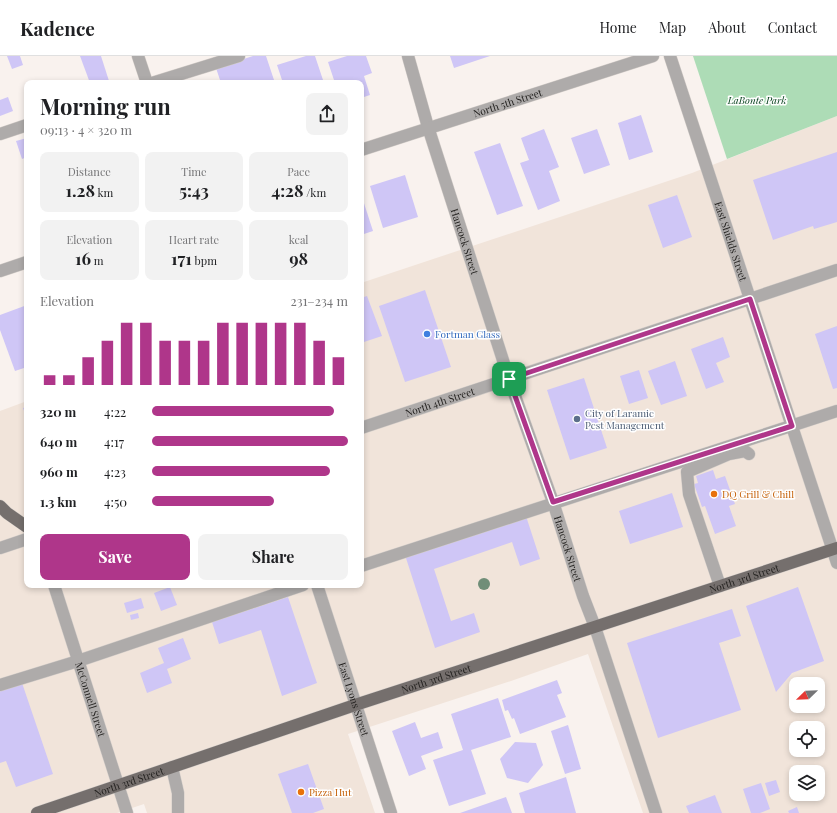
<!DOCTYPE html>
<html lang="en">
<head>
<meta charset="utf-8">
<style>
	:root { --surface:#fff; --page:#f2f2f2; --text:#202124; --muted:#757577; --line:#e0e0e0; --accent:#af368a }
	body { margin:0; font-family:"Playfair Display",serif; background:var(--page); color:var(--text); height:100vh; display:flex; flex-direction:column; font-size:15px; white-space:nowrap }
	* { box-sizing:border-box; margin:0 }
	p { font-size:13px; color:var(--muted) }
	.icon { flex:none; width:22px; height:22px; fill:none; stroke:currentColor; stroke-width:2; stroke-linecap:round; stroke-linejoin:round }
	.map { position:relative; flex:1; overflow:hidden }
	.panel { position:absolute; left:24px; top:24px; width:340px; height:508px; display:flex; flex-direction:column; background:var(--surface); border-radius:8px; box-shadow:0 2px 6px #0003 }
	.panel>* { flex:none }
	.needle { width:26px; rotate:247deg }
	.tools { position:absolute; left:789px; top:621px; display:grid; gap:8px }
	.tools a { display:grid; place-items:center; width:36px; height:36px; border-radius:8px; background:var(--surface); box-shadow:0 2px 6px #0003; font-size:20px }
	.pin { position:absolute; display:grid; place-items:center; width:34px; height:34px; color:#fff; margin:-17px; border-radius:8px; box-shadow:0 2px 6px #0006 }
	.round { display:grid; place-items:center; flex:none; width:42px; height:42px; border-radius:8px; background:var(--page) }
	.headline { display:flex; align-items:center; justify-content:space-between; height:68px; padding:0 16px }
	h1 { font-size:22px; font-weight:700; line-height:30px }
	.metrics { display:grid; grid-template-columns:repeat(3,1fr); gap:6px; height:68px; padding:4px 16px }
	.metrics div { display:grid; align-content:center; border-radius:8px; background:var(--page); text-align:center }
	.metrics b { font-size:17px; font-weight:700 }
	.metrics small { font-size:11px; font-weight:400 }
	.metrics p { font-size:11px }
	.chart { height:112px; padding:8px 16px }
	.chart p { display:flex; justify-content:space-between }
	.chart svg { width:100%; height:72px; margin-top:4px; stroke:var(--accent); stroke-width:6 }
	.cta { display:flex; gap:8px; margin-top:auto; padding:8px 16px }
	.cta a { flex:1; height:46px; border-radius:8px; background:var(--accent); color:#fff; font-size:16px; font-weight:700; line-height:46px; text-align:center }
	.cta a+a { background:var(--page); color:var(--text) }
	ul { padding:0 16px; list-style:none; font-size:13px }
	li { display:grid; grid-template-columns:64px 48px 1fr; align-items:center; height:30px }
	li i { height:10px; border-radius:5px; background:var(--accent) }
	header { display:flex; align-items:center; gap:24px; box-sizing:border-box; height:56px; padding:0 20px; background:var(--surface); border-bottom:1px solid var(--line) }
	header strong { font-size:19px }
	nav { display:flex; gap:22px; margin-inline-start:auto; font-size:14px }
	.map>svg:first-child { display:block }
	.built { fill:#f1e4da; fill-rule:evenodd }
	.green { fill:#addcb6 }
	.building { fill:#cfc6f6 }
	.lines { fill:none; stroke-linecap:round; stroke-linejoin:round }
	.minor-casing { stroke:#d3cdc9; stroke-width:13 }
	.major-casing { stroke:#d3cdc9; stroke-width:13 }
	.minor { stroke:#aeabaa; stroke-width:12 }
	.major { stroke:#756f6d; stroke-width:12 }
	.tree { fill:#708e78 }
	.route-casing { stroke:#fff; stroke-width:8 }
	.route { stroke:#af368a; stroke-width:5 }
	.shop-dot { fill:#3f7fe0; stroke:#fff; stroke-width:1.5 }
	.service-dot { fill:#5c6f8a; stroke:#fff; stroke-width:1.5 }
	.food-dot { fill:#e8710a; stroke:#fff; stroke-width:1.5 }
	.labels { text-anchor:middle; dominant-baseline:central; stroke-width:3; stroke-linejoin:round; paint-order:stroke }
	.park-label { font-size:10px; font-style:italic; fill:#003d18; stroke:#fff }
	.street-label { font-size:10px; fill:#242220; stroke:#fff }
	.shop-label { font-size:10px; fill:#366cbe; stroke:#fff; text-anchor:start }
	.service-label { font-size:10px; fill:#4e5e75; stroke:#fff; text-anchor:start }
	.food-label { font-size:10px; fill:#c56008; stroke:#fff; text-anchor:start }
</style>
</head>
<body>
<header>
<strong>Kadence</strong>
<nav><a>Home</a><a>Map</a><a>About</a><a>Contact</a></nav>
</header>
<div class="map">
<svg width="837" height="757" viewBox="0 0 837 757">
	<rect width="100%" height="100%" fill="#f9f2ee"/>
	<path class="built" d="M837 60V757H643L588 598 511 625 348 678 375 757H147L144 748 117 757H0V355L27 345V529H361V227L692 117ZM796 628H818V650H796ZM796 672H818V694H796ZM796 716H818V738H796Z"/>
	<path class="green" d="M693 0H837V60L727 103Z"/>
	<g class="building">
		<path d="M7 0H20L23 9 12 13Z"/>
		<path d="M80 0H101L109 25 103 27H90Z"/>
		<path d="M253 0H266L275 27H221L216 12Z"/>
		<path d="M306 0H315L324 27H283L277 9Z"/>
		<path d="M347 0H366L372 17 364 20 370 39 361 42V27H335L328 6Z"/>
		<path d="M450 0H490L454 12Z"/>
		<path d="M8 41 13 55 0 60V44Z"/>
		<path d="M641 59 653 96 629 104 618 67Z"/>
		<path d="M544 73 559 111 549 115 560 145 538 154 520 107 529 104 521 82Z"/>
		<path d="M597 73 610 109 584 118 571 82Z"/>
		<path d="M27 82V101L22 103 16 85Z"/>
		<path d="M500 87 523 150 497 159 474 96Z"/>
		<path d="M837 96V166L814 173 813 170 773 184 753 124Z"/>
		<path d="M405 119 418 161 383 172 370 130Z"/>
		<path d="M361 138 373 175 361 179Z"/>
		<path d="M677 139 692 181 663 192 648 149Z"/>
		<path d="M425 234 451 311 405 326 379 250Z"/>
		<path d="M367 240 382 280 361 287V242Z"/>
		<path d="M27 249V311L15 315 0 274V259Z"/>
		<path d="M837 270V332L833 333 815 278Z"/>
		<path d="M723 281 730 301 716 307 724 326 706 333 691 293Z"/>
		<path d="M675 305 687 340 661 349 648 315Z"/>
		<path d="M639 314 648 342 629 348 620 320Z"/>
		<path d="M584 322 607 392 570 404 547 334Z"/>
		<path d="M27 351V363L23 352Z"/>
		<path d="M713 414 716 423 725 420 735 448 729 450 736 470 715 478 705 450 702 451 694 428 698 427 696 420Z"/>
		<path d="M672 437 683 471 630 488 619 455Z"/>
		<path d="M525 457 540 503 520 510 512 486 434 513 451 565 474 557 480 576 435 592 405 499Z"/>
		<path d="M170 531 177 549 161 555 154 537Z"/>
		<path d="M798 531 824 605 792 617 776 636 746 550Z"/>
		<path d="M288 541 317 627 282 640 261 574 219 588 212 566Z"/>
		<path d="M141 542 144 552 127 557 124 547Z"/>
		<path d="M732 553 741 580 719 587 741 654 658 682 627 587Z"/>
		<path d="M138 557 139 562 131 564 130 559Z"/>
		<path d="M183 582 191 603 167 613 172 627 147 637 140 617 164 607 158 592Z"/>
		<path d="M21 624 53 718 16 731 6 705 0 707V631Z"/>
		<path d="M557 624 562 637 557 639 566 661 520 678 514 662 512 663 508 654 505 655 502 644Z"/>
		<path d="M498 642 511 681 471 694 486 738 449 750 433 704 463 694 451 658Z"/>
		<path d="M415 666 421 682 438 676 443 692 421 700 426 713 409 720 392 675Z"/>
		<path d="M568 669 581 713 565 718 551 675Z"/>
		<path d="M515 686 536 687 543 709 528 727 507 722 500 703Z"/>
		<path d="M308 708 324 753 313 757H292L278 718Z"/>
		<path d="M566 721 576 757H525L519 737Z"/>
		<path d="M776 724 780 736 769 740 765 727Z"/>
		<path d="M761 727 770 753 760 757H751L743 733Z"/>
		<path d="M715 739 722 757H689L686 750Z"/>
		<path d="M506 741 512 757H460Z"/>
		<path d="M797 751 799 757H789L788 755Z"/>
	</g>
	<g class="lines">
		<g class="minor-casing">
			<g id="minor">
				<path d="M138 0 147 27"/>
				<path id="s1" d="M408 0 428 71 509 323 553 446 583 540 595 571 656 757"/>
				<path id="s2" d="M670 0 837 507"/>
				<path d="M152 27 239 0"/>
				<path d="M0 78 27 69"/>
				<path id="s3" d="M361 94 653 0"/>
				<path d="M0 215 27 206"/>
				<path id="s4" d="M361 372 837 214"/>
				<path d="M0 492 27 483"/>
				<path d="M361 510 837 355"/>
				<path id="s5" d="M54 529 127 757"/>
				<path id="s6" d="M317 529 391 757"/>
				<path d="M720 530 689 438 687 416 729 398 745 395 749 398"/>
				<path d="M0 629 78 605 303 529"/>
				<path d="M172 711 178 737V757"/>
			</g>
		</g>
		<g class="major-casing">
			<g id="major">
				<path d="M0 450 7 457 27 471"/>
				<path id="s7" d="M37 757 355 649 837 492"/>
			</g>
		</g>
		<use href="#minor" class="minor"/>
		<use href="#major" class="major"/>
	</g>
	<circle class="tree" cx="484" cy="528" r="6"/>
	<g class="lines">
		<g class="route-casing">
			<path id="route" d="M750 243 792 370 553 446 509 323Z"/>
		</g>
		<use href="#route" class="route"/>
	</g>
	<circle class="shop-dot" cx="427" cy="278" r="4"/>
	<circle class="service-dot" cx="577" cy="363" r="4"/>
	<g class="food-dot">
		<circle cx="714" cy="438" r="4"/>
		<circle cx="301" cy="736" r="4"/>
	</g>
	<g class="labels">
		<g class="park-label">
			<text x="757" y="44">LaBonte Park</text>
		</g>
		<g class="street-label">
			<text stroke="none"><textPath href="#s3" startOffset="154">North 5th Street</textPath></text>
			<text stroke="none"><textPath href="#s2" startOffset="195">East Shields Street</textPath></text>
			<text stroke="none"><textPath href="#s1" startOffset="194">Hancock Street</textPath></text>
			<text stroke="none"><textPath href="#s4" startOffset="83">North 4th Street</textPath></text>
			<text stroke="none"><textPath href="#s1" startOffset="518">Hancock Street</textPath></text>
			<text stroke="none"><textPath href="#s7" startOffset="745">North 3rd Street</textPath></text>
			<text stroke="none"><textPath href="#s7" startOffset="421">North 3rd Street</textPath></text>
			<text stroke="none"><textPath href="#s5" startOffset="120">McConnell Street</textPath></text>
			<text stroke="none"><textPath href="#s6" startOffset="120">East Lyons Street</textPath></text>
			<text stroke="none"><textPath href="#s7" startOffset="97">North 3rd Street</textPath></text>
		</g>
		<g class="shop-label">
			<text x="435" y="278">Fortman Glass</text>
		</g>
		<g class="service-label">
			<text x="585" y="357">City of Laramie<tspan x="585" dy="12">Pest Management</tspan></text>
		</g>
		<g class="food-label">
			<text x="722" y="438">DQ Grill &amp; Chill</text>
			<text x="309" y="736">Pizza Hut</text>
		</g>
	</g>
</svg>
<div class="tools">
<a><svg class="needle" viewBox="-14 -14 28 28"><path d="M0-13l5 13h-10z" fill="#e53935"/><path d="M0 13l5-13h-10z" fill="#757577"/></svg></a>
<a><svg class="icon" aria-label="locate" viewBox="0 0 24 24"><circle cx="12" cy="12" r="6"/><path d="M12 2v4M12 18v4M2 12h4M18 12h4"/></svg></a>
<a><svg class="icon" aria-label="layers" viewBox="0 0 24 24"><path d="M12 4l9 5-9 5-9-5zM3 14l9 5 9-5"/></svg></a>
</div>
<div class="pin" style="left:509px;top:323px;background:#1e9e55"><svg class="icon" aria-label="arrive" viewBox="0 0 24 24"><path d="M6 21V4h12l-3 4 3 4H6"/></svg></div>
<section class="panel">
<div class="headline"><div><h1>Morning run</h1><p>09:13 · 4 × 320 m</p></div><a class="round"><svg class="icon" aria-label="share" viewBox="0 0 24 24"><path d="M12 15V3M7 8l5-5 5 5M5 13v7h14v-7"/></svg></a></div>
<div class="metrics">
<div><p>Distance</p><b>1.28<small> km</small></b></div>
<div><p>Time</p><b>5:43</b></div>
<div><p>Pace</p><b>4:28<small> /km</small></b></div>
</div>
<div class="metrics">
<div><p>Elevation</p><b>16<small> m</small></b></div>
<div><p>Heart rate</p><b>171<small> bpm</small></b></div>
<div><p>kcal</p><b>98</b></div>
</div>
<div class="chart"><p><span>Elevation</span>231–234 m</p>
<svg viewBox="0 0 160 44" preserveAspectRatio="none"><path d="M5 44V38M15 44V38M25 44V27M35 44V17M45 44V6M55 44V6M65 44V17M75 44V17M85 44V17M95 44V6M105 44V6M115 44V6M125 44V6M135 44V6M145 44V17M155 44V27"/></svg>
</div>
<ul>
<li><b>320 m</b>4:22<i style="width:93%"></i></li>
<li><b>640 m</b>4:17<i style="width:100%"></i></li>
<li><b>960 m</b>4:23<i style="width:91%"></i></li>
<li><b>1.3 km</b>4:50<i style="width:62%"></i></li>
</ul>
<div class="cta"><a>Save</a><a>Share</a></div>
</section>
</div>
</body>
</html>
